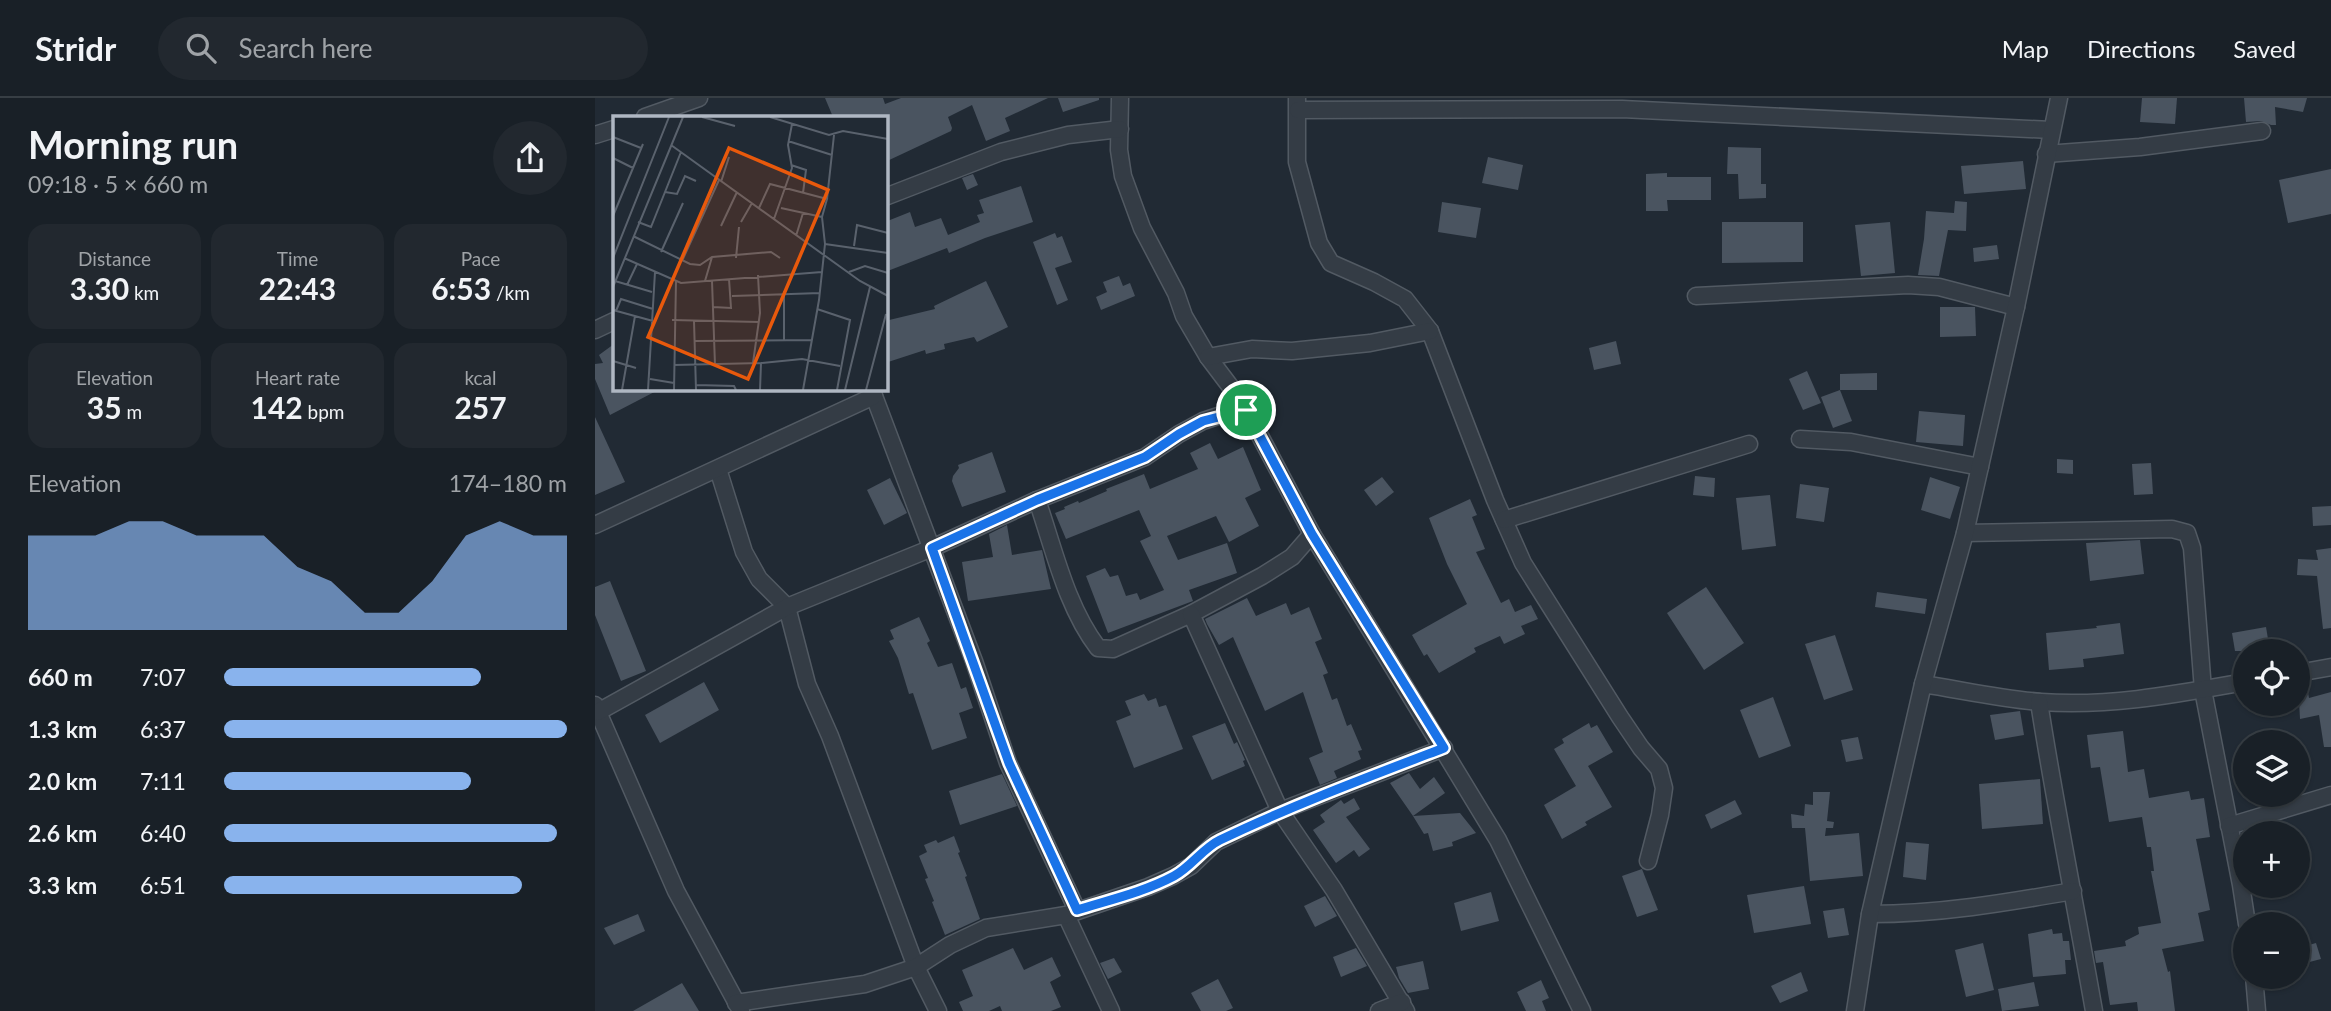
<!DOCTYPE html>
<html lang="en">
<head>
<meta charset="utf-8">
<style>
	:root { --surface:#192027; --page:#22282f; --text:#f1f3f6; --muted:#9fa3a7; --line:#373e44; --accent:#89b3ed }
	body { margin:0; font-family:Lato,sans-serif; background:var(--page); color:var(--text); height:100vh; display:flex; flex-direction:column; font-size:26px; white-space:nowrap }
	* { box-sizing:border-box; margin:0 }
	p { font-size:23px; color:var(--muted) }
	.icon { flex:none; width:38px; height:38px; fill:none; stroke:currentColor; stroke-width:2; stroke-linecap:round; stroke-linejoin:round }
	.map { position:relative; flex:1; overflow:hidden }
	.side { display:flex; flex-direction:column; background:var(--surface); width:595px }
	.side>* { flex:none }
	.controls { position:absolute; left:1638px; top:541px; display:grid; gap:14px }
	.controls a { display:grid; place-items:center; width:77px; height:77px; border-radius:50%; background:var(--surface); box-shadow:0 2px 5px #0004,0 0 0 2px var(--line); font-size:35px }
	.pin { position:absolute; display:grid; place-items:center; width:60px; height:60px; color:#fff; margin:-30px; border:4px solid #fff; border-radius:50%; box-shadow:0 2px 7px #0007 }
	.round { display:grid; place-items:center; flex:none; width:74px; height:74px; border-radius:37px; background:var(--page) }
	.summary { display:flex; align-items:center; justify-content:space-between; height:119px; padding:0 28px }
	h1 { font-size:38px; font-weight:700; line-height:52px }
	.metrics { display:grid; grid-template-columns:repeat(3,1fr); gap:10px; height:119px; padding:7px 28px }
	.metrics div { display:grid; align-content:center; border-radius:18px; background:var(--page); text-align:center }
	.metrics b { font-size:30px; font-weight:700 }
	.metrics small { font-size:19px; font-weight:400 }
	.metrics p { font-size:19px }
	.chart { height:196px; padding:14px 28px }
	.chart p { display:flex; justify-content:space-between }
	.chart svg { width:100%; height:126px; margin-top:7px; fill:var(--accent); opacity:.7 }
	ul { padding:0 28px; list-style:none; font-size:23px }
	li { display:grid; grid-template-columns:112px 84px 1fr; align-items:center; height:52px }
	li i { height:18px; border-radius:9px; background:var(--accent) }
	header { display:flex; align-items:center; gap:42px; box-sizing:border-box; height:98px; padding:0 35px; background:var(--surface); border-bottom:2px solid var(--line) }
	header strong { font-size:33px }
	nav { display:flex; gap:38px; margin-inline-start:auto; font-size:24px }
	.search { width:490px; height:63px; background:var(--page); display:flex; align-items:center; gap:18px; box-sizing:border-box; padding:0 24px; border-radius:38px; color:var(--muted); font-size:26px }
	main { display:flex; flex:1; min-height:0 }
	.map>svg:first-child { display:block }
	.building { fill:#4a5460 }
	.lines { fill:none; stroke-linecap:round; stroke-linejoin:round }
	.minor-casing { stroke:#525a63; stroke-width:19 }
	.minor { stroke:#343c45; stroke-width:16 }
	.route-casing { stroke:#fff; stroke-width:14 }
	.route { stroke:#1a73e8; stroke-width:9 }
	.inset-road { fill:none; stroke:#5a626d; stroke-width:2 }
	.view { fill:#e8590c; fill-opacity:0.15; stroke:#e8590c; stroke-width:3.5 }
	.inset-edge { fill:none; stroke:#afb7c2; stroke-width:3.5 }
</style>
</head>
<body>
<header>
<strong>Stridr</strong>
<div class="search"><svg class="icon" aria-label="search" viewBox="0 0 24 24"><circle cx="10" cy="10" r="6"/><path d="M15 15l6 6"/></svg>Search here</div>
<nav><a>Map</a><a>Directions</a><a>Saved</a></nav>
</header>
<main>
<section class="side">
<div class="summary"><div><h1>Morning run</h1><p>09:18 · 5 × 660 m</p></div><a class="round"><svg class="icon" aria-label="share" viewBox="0 0 24 24"><path d="M12 15V3M7 8l5-5 5 5M5 13v7h14v-7"/></svg></a></div>
<div class="metrics">
<div><p>Distance</p><b>3.30<small> km</small></b></div>
<div><p>Time</p><b>22:43</b></div>
<div><p>Pace</p><b>6:53<small> /km</small></b></div>
</div>
<div class="metrics">
<div><p>Elevation</p><b>35<small> m</small></b></div>
<div><p>Heart rate</p><b>142<small> bpm</small></b></div>
<div><p>kcal</p><b>257</b></div>
</div>
<div class="chart"><p><span>Elevation</span>174–180 m</p>
<svg viewBox="0 0 160 44" preserveAspectRatio="none"><path d="M0 44V11L10 11L20 11L30 6L40 6L50 11L60 11L70 11L80 22L90 27L100 38L110 38L120 27L130 11L140 6L150 11L160 11V44z"/></svg>
</div>
<ul>
<li><b>660 m</b>7:07<i style="width:75%"></i></li>
<li><b>1.3 km</b>6:37<i style="width:100%"></i></li>
<li><b>2.0 km</b>7:11<i style="width:72%"></i></li>
<li><b>2.6 km</b>6:40<i style="width:97%"></i></li>
<li><b>3.3 km</b>6:51<i style="width:87%"></i></li>
</ul>
</section>
<div class="map">
<svg width="1736" height="913" viewBox="0 0 1736 913">
	<rect width="100%" height="100%" fill="#212a34"/>
	<g class="building">
		<path d="M230 0H288L290 6 306 0H453L410 20 415 33 391 43 377 7 353 19 357 30 356 33 290 64V19H238Z"/>
		<path d="M463 0H504V2L468 14Z"/>
		<path d="M1547 0H1582L1580 26 1545 24Z"/>
		<path d="M1649 0H1712L1708 14 1680 9 1681 27H1676L1666 23 1651 24Z"/>
		<path d="M1133 49 1166 50V86H1171V100L1144 101 1143 76H1132Z"/>
		<path d="M893 59 928 67 923 92 887 85Z"/>
		<path d="M1428 63 1431 91 1369 96 1366 68Z"/>
		<path d="M1736 71V116L1693 125 1684 82Z"/>
		<path d="M1072 75V79H1116V102H1072L1073 113H1051V76Z"/>
		<path d="M378 76 383 87 372 92 367 80Z"/>
		<path d="M426 88 438 124 390 140 354 155 352 150 290 174V124L315 114 320 129 346 120 353 137 385 124 382 117 389 115 384 102Z"/>
		<path d="M1360 103 1372 104 1371 133 1353 132 1344 178 1323 177 1329 141 1331 113 1359 115Z"/>
		<path d="M847 104 886 110 881 140 843 134Z"/>
		<path d="M1127 124H1208V164L1127 165Z"/>
		<path d="M1295 124 1300 175 1266 178 1260 127Z"/>
		<path d="M460 135 462 140 467 138 477 164 460 170 473 202 462 207 438 144Z"/>
		<path d="M1402 147 1404 161 1379 164 1378 150Z"/>
		<path d="M524 178 528 188 535 185 540 198 506 212 501 199 512 194 508 184Z"/>
		<path d="M391 183 413 229 382 244 379 239 349 246 350 251 331 256 330 252 290 265V223L340 211 339 208Z"/>
		<path d="M1345 209H1380L1381 238 1345 239Z"/>
		<path d="M1021 243 1026 266 999 272 994 250Z"/>
		<path d="M19 246V290H67L15 317 0 281V266L8 265 4 257Z"/>
		<path d="M1212 273 1226 305 1208 312 1194 281Z"/>
		<path d="M1282 275V292H1245V276Z"/>
		<path d="M1245 292 1257 323 1238 330 1226 299Z"/>
		<path d="M1324 313 1370 317 1368 348 1321 344Z"/>
		<path d="M0 319 30 384 0 397Z"/>
		<path d="M615 345 623 361 648 349 666 392 650 400 664 428 634 444 621 418 572 438 583 462 632 445 642 475 594 492 598 503 513 535 491 478 510 470 515 479 523 477 531 498 542 495 545 502 569 492 545 443 556 438 544 412 471 441 460 415 470 411 469 409 483 403 484 405 512 393 511 391 549 376 555 391 603 371 595 355Z"/>
		<path d="M397 354 411 394 367 409 357 383 358 378 364 370 363 367Z"/>
		<path d="M1462 361 1478 362V376L1462 375Z"/>
		<path d="M1556 365 1558 396 1539 397 1537 366Z"/>
		<path d="M1100 378 1120 380 1119 399 1098 397Z"/>
		<path d="M787 379 799 394 781 408 769 392Z"/>
		<path d="M1335 379 1365 389 1355 421 1326 412Z"/>
		<path d="M295 380 312 415 289 427 272 392Z"/>
		<path d="M1205 386 1234 390 1229 424 1201 420Z"/>
		<path d="M1175 397 1181 448 1147 452 1141 400Z"/>
		<path d="M875 401 882 417 877 419 890 451 881 454 906 505 914 501 920 514 936 507 943 521 926 528 930 536 909 546 905 538 879 550 881 554 844 575 832 556 829 558 817 537 872 506 852 466 834 420Z"/>
		<path d="M1736 408V427L1718 428 1717 409Z"/>
		<path d="M412 427 417 457 447 452 456 491 373 503 367 464 398 459 394 436Z"/>
		<path d="M1545 442 1549 476 1495 483 1491 445Z"/>
		<path d="M1736 450V530L1728 531 1722 478 1702 477 1703 461 1723 462 1721 452Z"/>
		<path d="M15 483 51 573 26 583 0 517V489Z"/>
		<path d="M1111 489 1149 545 1109 572 1072 515Z"/>
		<path d="M1282 494 1332 501 1330 516 1280 509Z"/>
		<path d="M652 500 661 518 691 505 696 517 714 509 727 541 720 544 733 575 728 577 737 602 742 600 752 628 756 626 767 652 763 653 766 661 739 673 742 680 725 687 714 660 728 654 708 594 670 613 638 539 624 547 612 526 610 521Z"/>
		<path d="M324 519 335 543 332 545 343 569 357 565 366 591 371 589 378 610 364 615 372 640 337 652 318 595 314 596 303 560 294 543 299 541 295 532Z"/>
		<path d="M1525 525 1529 556 1488 561 1489 569 1454 572 1451 535 1502 530 1501 528Z"/>
		<path d="M1671 529 1675 553H1640L1637 535Z"/>
		<path d="M1240 537 1258 592 1229 602 1210 546Z"/>
		<path d="M109 584 124 612 65 645 50 617Z"/>
		<path d="M1711 584 1714 600 1736 594V649H1729L1724 617 1705 621 1703 585Z"/>
		<path d="M549 596 553 603 561 600 564 609 571 607 588 651 539 670 521 623 536 617 530 603Z"/>
		<path d="M1178 599 1196 648 1164 660 1145 612Z"/>
		<path d="M1425 613 1429 637 1400 642 1395 617Z"/>
		<path d="M630 625 639 646 642 644 650 662 648 663 650 668 617 682 597 638Z"/>
		<path d="M994 625 996 630 1002 627 1018 654 993 668 1017 709 990 724 992 727 967 741 949 707 981 688 959 651 969 645 967 641Z"/>
		<path d="M1528 633 1533 674 1549 671 1554 700 1594 693 1596 702 1609 700 1615 739 1601 741 1615 812 1603 815 1609 843 1567 851 1573 874 1575 873 1580 913H1543L1542 904 1515 907 1508 864 1501 865 1499 853 1531 848 1530 843 1544 836 1543 829 1566 825 1556 773H1559L1556 749H1552L1547 719 1514 724 1505 669 1496 670 1492 637Z"/>
		<path d="M1263 639 1268 661 1251 664 1246 642Z"/>
		<path d="M814 675 825 691 839 679 850 695 818 718 795 685Z"/>
		<path d="M407 676 422 708 365 727 354 693Z"/>
		<path d="M1445 681 1448 726 1387 731 1384 686Z"/>
		<path d="M1218 694H1235L1232 723 1239 724 1238 730H1231L1230 738 1264 735 1268 778 1215 783 1210 730H1197L1196 716 1209 718 1210 706 1218 707Z"/>
		<path d="M759 700 765 711 751 719 775 751 764 759 759 752 741 765 718 732 730 724 725 717 746 702 749 706Z"/>
		<path d="M1140 702 1147 716 1116 731 1110 717Z"/>
		<path d="M865 715 881 735 857 744 858 748 838 753 833 735 829 736 818 718Z"/>
		<path d="M359 738 365 754 363 755 372 778 370 779 385 821 350 837 337 804 339 803 330 781 333 780 324 758 332 754 329 747 341 742 343 745Z"/>
		<path d="M1311 744 1334 746 1331 782 1308 779Z"/>
		<path d="M1047 771 1063 812 1042 819 1027 778Z"/>
		<path d="M1209 788 1216 826 1159 835 1152 797Z"/>
		<path d="M896 794 904 823 866 833 859 805Z"/>
		<path d="M730 798 742 818 720 829 709 808Z"/>
		<path d="M1249 810 1254 837 1233 840 1228 813Z"/>
		<path d="M43 816 50 833 19 847 9 830Z"/>
		<path d="M1457 831 1458 836 1467 835 1468 843H1474L1476 862H1470L1471 876 1438 879 1433 836Z"/>
		<path d="M1388 845 1399 892 1371 899 1360 852Z"/>
		<path d="M1721 845 1726 861 1703 867V850Z"/>
		<path d="M418 850 429 872 457 859 466 878 455 884 466 909 456 913H407L405 908 394 913H368L364 904 378 898 367 872Z"/>
		<path d="M761 850 772 868 746 879 738 859Z"/>
		<path d="M519 860 527 874 513 881 505 865Z"/>
		<path d="M828 863 834 891 813 895 804 880 801 869Z"/>
		<path d="M1206 874 1213 893 1185 905 1176 888Z"/>
		<path d="M623 881 638 910 631 913H606L596 895Z"/>
		<path d="M946 882 954 900 947 903 951 913H931L922 894Z"/>
		<path d="M1439 884 1444 908 1407 913 1403 891Z"/>
		<path d="M87 885 104 913H38Z"/>
	</g>
	<g class="lines">
		<g class="minor-casing">
			<g id="minor">
				<path d="M525 0 524 52 528 78 547 130 581 195 589 218 613 259 647 304 717 436 903 742 987 913"/>
				<path d="M702 0V64L724 145 736 165 779 184 810 201 835 233 900 402 928 465 1025 619 1046 650 1064 671 1069 690 1065 717 1053 763"/>
				<path d="M703 12 1027 11 1456 32"/>
				<path d="M50 19 104 0"/>
				<path d="M0 37 19 31"/>
				<path d="M1451 56 1545 49 1667 33"/>
				<path d="M290 99 406 54 473 37 525 31"/>
				<path d="M1101 198 1313 187 1344 189 1421 209"/>
				<path d="M0 232 19 223"/>
				<path d="M613 259 657 251 697 253 775 245 835 233"/>
				<path d="M276 290 379 563 413 665 482 812"/>
				<path d="M1205 341 1256 344 1385 369"/>
				<path d="M123 371 149 454 164 481 192 509 212 586 235 638 321 869 343 913"/>
				<path d="M442 402C459 451 471 508 503 550L518 551 596 516 667 478 697 459 717 436"/>
				<path d="M909 422 1154 346"/>
				<path d="M0 427 279 298"/>
				<path d="M1370 435 1577 431 1592 435 1597 450 1608 592 1646 787 1652 826"/>
				<path d="M596 516 685 713 739 792 811 913"/>
				<path d="M1703 575 1736 569"/>
				<path d="M1328 586C1367 592 1407 601 1446 604 1515 609 1582 596 1650 584"/>
				<path d="M1444 604C1460 707 1481 810 1499 913"/>
				<path d="M0 607 81 793 146 913"/>
				<path d="M3 614 192 509 337 450 442 402 550 359 584 336 608 323 626 317 651 312"/>
				<path d="M1634 728 1736 697"/>
				<path d="M1275 816C1344 816 1410 805 1478 793"/>
				<path d="M471 817 516 913"/>
				<path d="M1659 878 1662 913"/>
				<path d="M141 905 270 886 321 869 355 847 391 830 471 817 553 789 578 778 596 768 621 744 685 713 849 650"/>
				<path d="M784 913 807 904"/>
				<path d="M1260 913 1275 816 1328 586 1370 435 1421 209 1464 0"/>
			</g>
		</g>
		<use href="#minor" class="minor"/>
	</g>
	<g class="lines">
		<g class="route-casing">
			<path id="route" d="M651 312 717 436 849 650C773 679 698 707 625 742 608 750 596 769 579 778 549 794 514 802 482 812L414 665 337 450 442 402 550 359 584 336 608 323Z"/>
		</g>
		<use href="#route" class="route"/>
	</g>
	<g transform="translate(18 18)">
		<rect width="275" height="275" fill="#212a34"/>
		<path class="inset-road" d="M89 1 122 10M157 1 216 19 230 15 275 23M0 21 28 32M175 25 219 39M58 29 247 165 275 180M0 42 20 52M178 49 193 54 190 77M108 66 116 41M52 76 64 78 72 60 83 65M214 83 221 19M146 92 157 68 214 83 209 101 212 128 206 184 190 274M168 92 209 101M0 100 30 28M161 103 179 52 175 29 179 8M25 106 38 111 68 36M128 106 139 87M108 110 124 76M20 120 77 148 87 149 99 141 158 136 167 142M183 120 190 97M212 128 275 137M241 130 244 109 275 117M48 136 70 87M0 142 56 1M11 142 68 167 209 156M123 142 126 111M69 145 106 64M236 156 252 150 275 157M2 165 39 176M92 165 99 141M99 165 102 249M14 169 24 148M0 171 70 1M119 180 207 177M100 191 118 192 116 163M204 193 237 204 224 274M0 194 40 205M3 195 8 183 40 193M59 204 146 206M81 205 83 274M81 225 199 224M171 225V175M0 245 23 252M140 247 147 197 145 159M148 247 189 243 227 250M61 249 148 247 147 274M37 263 61 267M83 269 121 270 123 274M9 274 22 200M35 274 42 156M61 274 63 165M232 274 257 171M253 274 273 198"/>
		<path class="view" d="M116 32 215 74 135 263 35 221Z"/>
		<rect width="275" height="275" class="inset-edge"/>
	</g>
</svg>
<div class="controls">
<a><svg class="icon" aria-label="locate" viewBox="0 0 24 24"><circle cx="12" cy="12" r="6"/><path d="M12 2v4M12 18v4M2 12h4M18 12h4"/></svg></a>
<a><svg class="icon" aria-label="layers" viewBox="0 0 24 24"><path d="M12 4l9 5-9 5-9-5zM3 14l9 5 9-5"/></svg></a>
<a>+</a>
<a>−</a>
</div>
<div class="pin" style="left:651px;top:312px;background:#1e9e55"><svg class="icon" aria-label="arrive" viewBox="0 0 24 24"><path d="M6 21V4h12l-3 4 3 4H6"/></svg></div>
</div>
</main>
</body>
</html>
